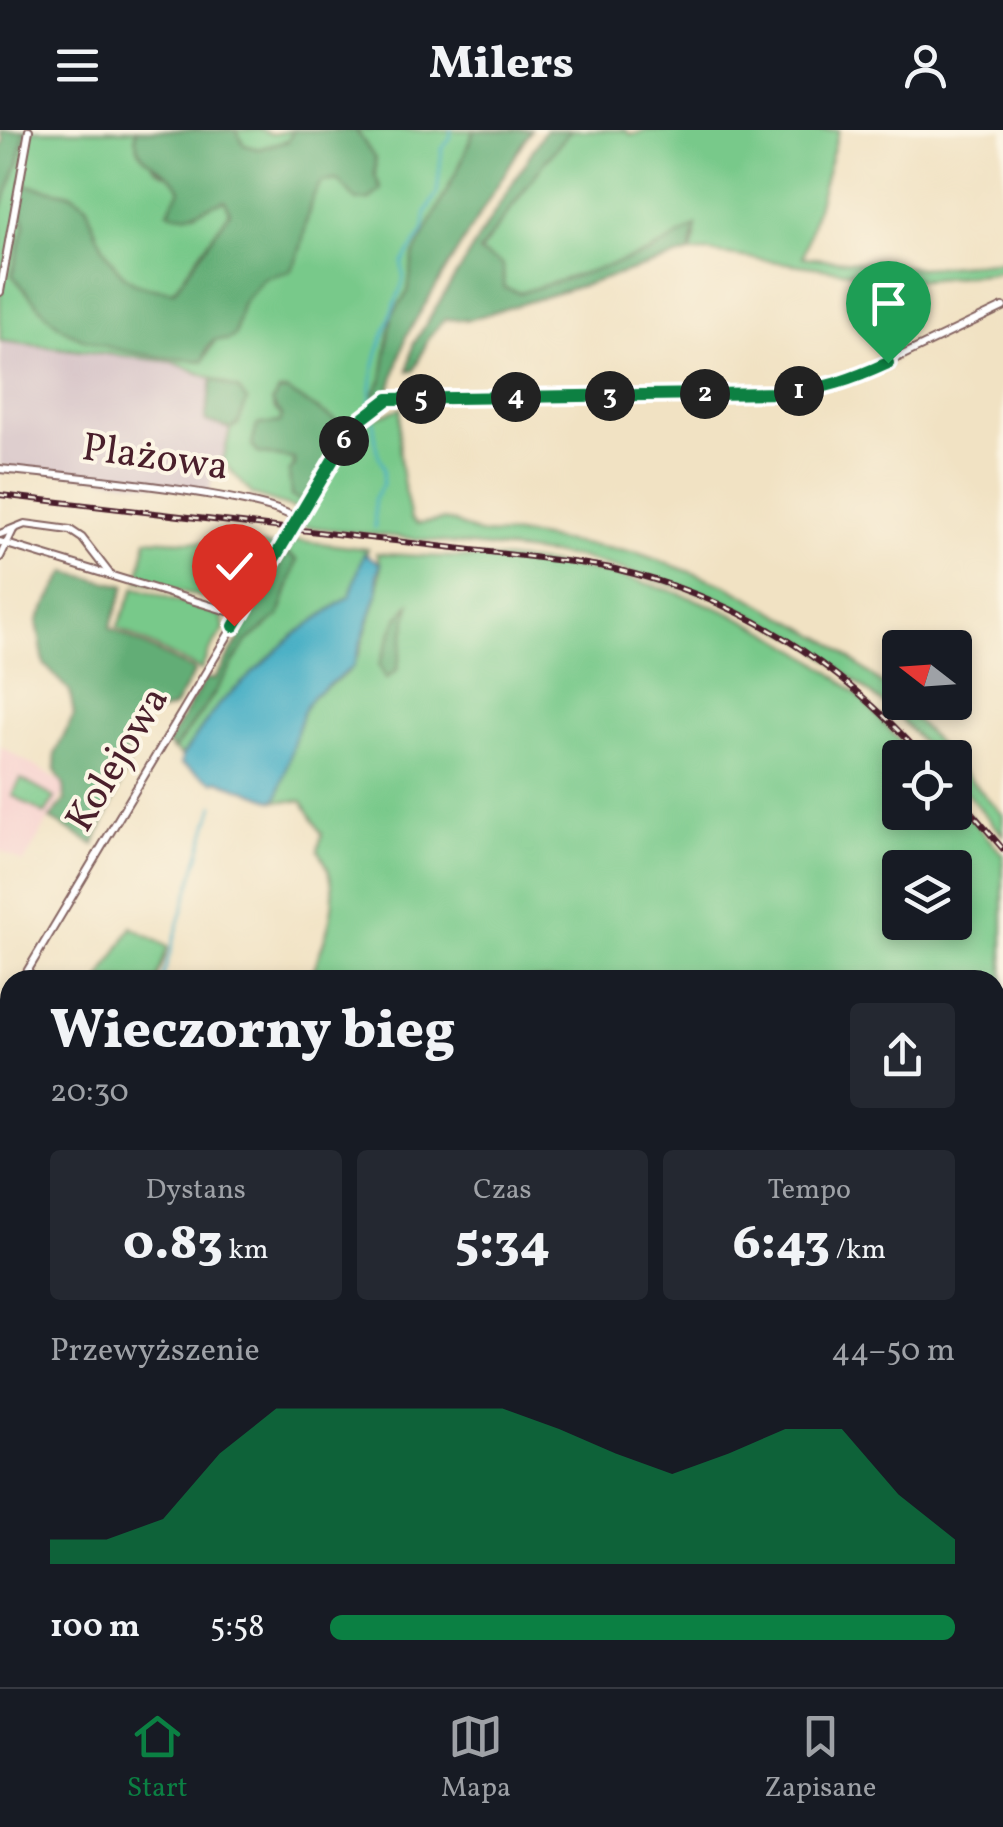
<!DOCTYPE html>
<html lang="pl">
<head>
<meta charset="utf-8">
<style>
	:root { --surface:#171b24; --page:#242831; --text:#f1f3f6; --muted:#9ea1a6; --line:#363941; --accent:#0b8043 }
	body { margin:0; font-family:Vollkorn,serif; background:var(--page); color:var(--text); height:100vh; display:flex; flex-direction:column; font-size:38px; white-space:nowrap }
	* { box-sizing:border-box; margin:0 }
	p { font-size:32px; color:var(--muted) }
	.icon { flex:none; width:55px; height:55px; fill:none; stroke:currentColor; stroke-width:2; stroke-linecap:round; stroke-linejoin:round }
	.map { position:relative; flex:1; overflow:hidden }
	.panel { position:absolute; left:0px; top:840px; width:1005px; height:718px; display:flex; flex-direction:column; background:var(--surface); border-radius:30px 30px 0 0; box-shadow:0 5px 15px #0003 }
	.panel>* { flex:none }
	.needle { width:65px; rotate:287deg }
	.buttons { position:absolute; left:882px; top:500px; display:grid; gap:20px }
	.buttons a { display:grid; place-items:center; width:90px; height:90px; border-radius:10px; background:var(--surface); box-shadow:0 5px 15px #0003; font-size:50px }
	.pin { position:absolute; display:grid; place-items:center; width:85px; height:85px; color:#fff; margin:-102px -42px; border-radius:50% 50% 50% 0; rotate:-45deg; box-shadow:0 0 10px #0007 }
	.pin .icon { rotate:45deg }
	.km { position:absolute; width:50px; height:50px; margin:-25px; border-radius:50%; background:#222; color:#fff; font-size:28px; line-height:50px; text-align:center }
	.round { display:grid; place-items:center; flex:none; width:105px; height:105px; border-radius:10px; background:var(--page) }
	.overview { display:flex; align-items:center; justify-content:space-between; height:170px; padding:0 50px }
	h1 { font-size:55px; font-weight:800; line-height:75px }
	.figures { display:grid; grid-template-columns:repeat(3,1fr); gap:15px; height:170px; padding:10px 50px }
	.figures div { display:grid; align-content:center; border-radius:10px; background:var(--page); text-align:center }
	.figures b { font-size:50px; font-weight:800 }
	.figures small { font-size:28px; font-weight:400 }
	.figures p { font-size:28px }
	.chart { height:280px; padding:20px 50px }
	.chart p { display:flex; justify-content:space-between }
	.chart svg { width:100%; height:180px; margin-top:10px; fill:var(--accent); opacity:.7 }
	ul { padding:0 50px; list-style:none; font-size:32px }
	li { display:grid; grid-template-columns:160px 120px 1fr; align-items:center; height:75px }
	li i { height:25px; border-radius:12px; background:var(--accent) }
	header { display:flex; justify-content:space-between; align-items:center; height:130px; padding:0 50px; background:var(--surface); font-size:45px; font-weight:800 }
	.menu { display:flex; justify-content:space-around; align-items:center; height:140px; border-top:2px solid var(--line); background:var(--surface); font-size:28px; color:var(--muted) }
	.menu a { display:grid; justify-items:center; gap:5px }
	.menu .current { color:var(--accent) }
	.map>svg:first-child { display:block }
	.built { fill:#f7d0ce }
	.industrial { fill:#d2bec4 }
	.green { fill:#78c98a; stroke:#61745a; stroke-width:2.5; fill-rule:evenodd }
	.forest { fill:#62ad76; stroke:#566650; stroke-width:2.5 }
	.water { fill:#46afc5; stroke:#486778; stroke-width:2.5 }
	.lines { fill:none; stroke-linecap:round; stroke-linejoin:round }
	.stream { stroke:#46afc5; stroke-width:2.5 }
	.minor-casing { stroke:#846360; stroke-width:10 }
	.major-casing { stroke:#846360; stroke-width:12 }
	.minor { stroke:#fff; stroke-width:6 }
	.major { stroke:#f9be6d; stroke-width:9 }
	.rail-casing { stroke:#4a1f2b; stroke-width:6 }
	.rail { stroke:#fcf5e5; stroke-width:2.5; stroke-dasharray:8; stroke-linecap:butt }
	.route-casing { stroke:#fff; stroke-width:20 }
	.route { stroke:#0b8043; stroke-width:12 }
	.labels { text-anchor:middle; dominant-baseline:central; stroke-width:8; stroke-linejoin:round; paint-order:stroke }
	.street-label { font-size:40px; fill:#4a1f2b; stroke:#fcf5e5 }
</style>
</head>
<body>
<header><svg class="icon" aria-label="menu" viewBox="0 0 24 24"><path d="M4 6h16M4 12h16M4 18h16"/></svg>Milers<svg class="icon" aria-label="person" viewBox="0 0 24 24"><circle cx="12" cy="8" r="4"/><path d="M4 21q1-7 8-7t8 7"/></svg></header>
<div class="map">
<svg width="1003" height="1557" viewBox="0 0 1003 1557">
	<rect width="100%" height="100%" fill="#fcf5e5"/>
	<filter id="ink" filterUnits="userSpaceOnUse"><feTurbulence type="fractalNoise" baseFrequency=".01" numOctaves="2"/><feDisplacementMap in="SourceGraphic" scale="20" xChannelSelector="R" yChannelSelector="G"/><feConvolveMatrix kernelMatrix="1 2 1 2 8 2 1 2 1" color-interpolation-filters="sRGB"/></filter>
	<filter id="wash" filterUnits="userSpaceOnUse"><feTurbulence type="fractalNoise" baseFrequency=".0048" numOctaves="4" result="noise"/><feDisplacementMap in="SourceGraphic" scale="40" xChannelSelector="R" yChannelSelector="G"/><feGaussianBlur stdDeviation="2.25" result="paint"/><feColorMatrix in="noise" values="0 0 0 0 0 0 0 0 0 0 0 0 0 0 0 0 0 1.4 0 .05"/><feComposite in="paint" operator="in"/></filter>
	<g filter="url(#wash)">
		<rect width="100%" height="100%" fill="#f1e2c3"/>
		<path class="built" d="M0 616 68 656 24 733 0 720Z"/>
		<path class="industrial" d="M0 211 173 232 212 249 205 291 230 299 223 332 214 331 210 362 0 336Z"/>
		<g class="green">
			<path d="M25 0H136L135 8 156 40 174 48 180 61 169 81 195 83 210 74 225 70 230 82 173 161C161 159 144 158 133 152 110 139 93 100 87 75L71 64 25 55 20 74 25 95 12 145 47 185 113 217 203 231 215 210C247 210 232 185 247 166 251 161 258 152 263 149 275 141 289 145 296 131 305 114 309 56 323 51 327 50 333 51 338 50L348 58 375 45V29L356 0H474L461 33 414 127 408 162 392 185 382 250 374 263 376 271 344 300 335 290 287 261H279L274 278 282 286 280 293 263 294 258 322 294 329 291 366 303 372 299 380 253 365 223 332 230 299 238 294 239 260 173 232 0 211V82L18 34Z"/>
			<path d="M236 0H261L272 4 293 0 289 11 258 19 244 15Z"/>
			<path d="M571 0H624L632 5 648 0H839L803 127 921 138 1003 131V142L912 151 707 122 690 123 695 109V97L649 123 520 163 504 158 479 123 547 29Z"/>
			<path d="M401 278C396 318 402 351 411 389L417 394 443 390 454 392 479 404 524 405 638 423 726 455 830 512 889 560 950 627H935L896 584 808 513 715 467 576 427 300 396 357 301 366 291Z"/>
			<path d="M147 409 275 416 236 476 138 450Z"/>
			<path d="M294 410 368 419 350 466 294 505 218 575 182 626 174 620 208 573 246 512 279 486 297 431 287 423Z"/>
			<path d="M376 423C424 428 473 426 521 430 638 442 755 479 846 555 871 576 892 604 915 627L900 628V682H955V671L1003 725V1075L995 1074V850H310C325 806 348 763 318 720L322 704 302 671H274L278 667 303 581 313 566 348 542 359 523 378 461 381 434ZM408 476 397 540 386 548 379 535ZM900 738H955V792H900Z"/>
			<path d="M135 457 222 485 224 500 209 521 201 540 117 498Z"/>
			<path d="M955 633 1003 685V705L955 650Z"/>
			<path d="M21 649 55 668 45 684 12 665Z"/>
			<path d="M132 797 168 817 157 850H100Z"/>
			<path d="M995 1111 1003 1112V1407L995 1406V1157L1001 1141 999 1131 995 1130Z"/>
			<path d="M0 1138 10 1141V1207L0 1206Z"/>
		</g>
		<g class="forest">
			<path d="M25 0 18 34 0 82V19L4 11 0 1Z"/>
			<path d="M136 0H236L244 15 258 19 288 11 293 0H356L375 29V45L381 59 370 70 357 71 338 50 322 52C302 75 310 111 290 141L264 148 242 174 235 205 228 210H215L207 218 204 231C166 229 107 221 74 205 48 192 31 166 12 145L25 95 20 74 25 55 71 64 87 75C93 99 110 139 133 152 144 158 161 159 174 161L230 82 225 71C205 75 189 92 168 81L180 60C169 35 131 36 136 0Z"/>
			<path d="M474 0H531L406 206 389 263 376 271 374 263 382 250 392 185 408 162 413 127 461 33Z"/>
			<path d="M545 0H571L547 29 479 122 503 135 504 158 520 163 649 123 696 96 690 123 468 190 445 189 429 207 414 241H408L413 215Z"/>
			<path d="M212 249 239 260 247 271 238 294 230 299 205 291Z"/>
			<path d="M279 261H287L335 290 344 300 303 372 291 366 289 342 295 336 294 329 258 323 252 315 257 295 280 292 282 286 272 272Z"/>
			<path d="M287 423 297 430 279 486 246 512 208 573 173 620 167 614 205 549H215L240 508 235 504Z"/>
			<path d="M66 442 125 456 110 498 195 541 174 577 142 588 125 614 128 637 94 715 50 689 65 670 64 656 56 642 55 624 74 585 70 562 44 534 37 491Z"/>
			<path d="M410 474 397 540 386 549 379 535 397 489Z"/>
			<path d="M0 1206 10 1207V1306L0 1308Z"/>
			<path d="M995 1465 1003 1467V1557C976 1557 895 1557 876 1548H995Z"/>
			<path d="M411 1548H671L666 1553 623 1552 607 1557H578Z"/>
		</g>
		<g class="water">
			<path d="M364 423 381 434 377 444 378 461 353 537 313 566 303 581 278 667 274 671 217 650 214 652 181 634 182 626 218 575 294 505 350 466Z"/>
			<path d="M10 1008V1113L0 1117V1013Z"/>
			<path d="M0 1484 10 1488V1548H67L82 1557H13L9 1553V1544L0 1542Z"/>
			<path d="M224 1548H298L294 1557H228Z"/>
		</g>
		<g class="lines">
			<g class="stream">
				<path d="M370 277C369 234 388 194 402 155 406 146 401 141 403 132L423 102 426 82 437 63 442 19 450 9 451 0"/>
				<path d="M373 290 377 321 384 338 383 354 374 369 375 398"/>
				<path d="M162 850 214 675"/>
				<path d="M0 1416 10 1439"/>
				<path d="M995 1538 1003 1535"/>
				<path d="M970 1557 976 1548"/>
			</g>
		</g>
	</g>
	<g filter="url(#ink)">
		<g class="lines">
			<g class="minor-casing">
				<g id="minor">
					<path d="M0 162 29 0"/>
					<path d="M0 339C53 345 267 363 298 390"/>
					<path d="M0 404 25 394 70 400 82 408 109 443"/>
					<path d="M0 412 241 485"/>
					<path d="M0 427 13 400"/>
					<path d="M22 850 353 296 388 269 817 260 853 249 1003 177"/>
					<path d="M0 887 10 871"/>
					<path d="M0 1411 10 1413"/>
				</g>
			</g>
			<g class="major-casing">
				<g id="major">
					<path d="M0 1133 10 1136"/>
					<path d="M995 1413 1003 1415"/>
				</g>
			</g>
			<use href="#minor" class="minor"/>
			<use href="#major" class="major"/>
			<g class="rail-casing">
				<g id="rail">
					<path d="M0 365 532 427C560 431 588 433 615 439 741 469 839 532 924 628"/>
					<path d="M955 663 1003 719"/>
				</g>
			</g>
			<use href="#rail" class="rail"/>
		</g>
	</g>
	<g class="lines" filter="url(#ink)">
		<g class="route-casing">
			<path id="route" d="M234 496 353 296 388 269 783 263C822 260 853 249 888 233"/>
		</g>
		<use href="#route" class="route"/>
	</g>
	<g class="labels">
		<g class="street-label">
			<text transform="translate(155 329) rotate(8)">Plażowa</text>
			<text transform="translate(119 630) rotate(-59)">Kolejowa</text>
		</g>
	</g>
</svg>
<div class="buttons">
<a><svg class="needle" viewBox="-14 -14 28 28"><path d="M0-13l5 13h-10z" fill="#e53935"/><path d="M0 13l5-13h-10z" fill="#9ea1a6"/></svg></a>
<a><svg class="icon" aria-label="locate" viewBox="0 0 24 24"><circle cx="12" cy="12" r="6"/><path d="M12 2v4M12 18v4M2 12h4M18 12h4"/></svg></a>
<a><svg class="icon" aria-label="layers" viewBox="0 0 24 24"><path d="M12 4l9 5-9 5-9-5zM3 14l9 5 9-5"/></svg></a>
</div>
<div class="pin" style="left:888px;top:233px;background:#1e9e55"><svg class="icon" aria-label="arrive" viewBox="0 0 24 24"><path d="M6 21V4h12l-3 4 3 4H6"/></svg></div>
<div class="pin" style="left:234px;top:496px;background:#d93025"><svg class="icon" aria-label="check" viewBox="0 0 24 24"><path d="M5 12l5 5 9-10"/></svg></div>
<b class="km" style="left:799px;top:261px">1</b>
<b class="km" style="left:705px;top:264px">2</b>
<b class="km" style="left:610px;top:266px">3</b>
<b class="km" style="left:516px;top:267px">4</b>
<b class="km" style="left:421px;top:269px">5</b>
<b class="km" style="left:344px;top:311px">6</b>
<section class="panel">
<div class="overview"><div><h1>Wieczorny bieg</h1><p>20:30</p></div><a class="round"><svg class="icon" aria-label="share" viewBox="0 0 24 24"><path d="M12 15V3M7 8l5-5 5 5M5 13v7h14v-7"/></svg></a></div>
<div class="figures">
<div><p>Dystans</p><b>0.83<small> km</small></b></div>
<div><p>Czas</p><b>5:34</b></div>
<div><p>Tempo</p><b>6:43<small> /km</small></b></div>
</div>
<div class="chart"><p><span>Przewyższenie</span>44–50 m</p>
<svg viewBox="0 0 160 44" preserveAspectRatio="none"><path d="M0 44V38L10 38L20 33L30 17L40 6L50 6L60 6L70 6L80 6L90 11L100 17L110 22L120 17L130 11L140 11L150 27L160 38V44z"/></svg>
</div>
<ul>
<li><b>100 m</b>5:58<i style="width:100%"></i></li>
</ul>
</section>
</div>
<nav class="menu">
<a class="current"><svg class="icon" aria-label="home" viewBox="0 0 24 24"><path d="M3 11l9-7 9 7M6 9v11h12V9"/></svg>Start</a>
<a><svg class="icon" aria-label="map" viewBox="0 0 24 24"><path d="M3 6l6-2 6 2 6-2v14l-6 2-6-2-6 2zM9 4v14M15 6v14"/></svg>Mapa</a>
<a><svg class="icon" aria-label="saved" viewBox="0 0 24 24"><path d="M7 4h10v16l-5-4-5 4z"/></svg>Zapisane</a>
</nav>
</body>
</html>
